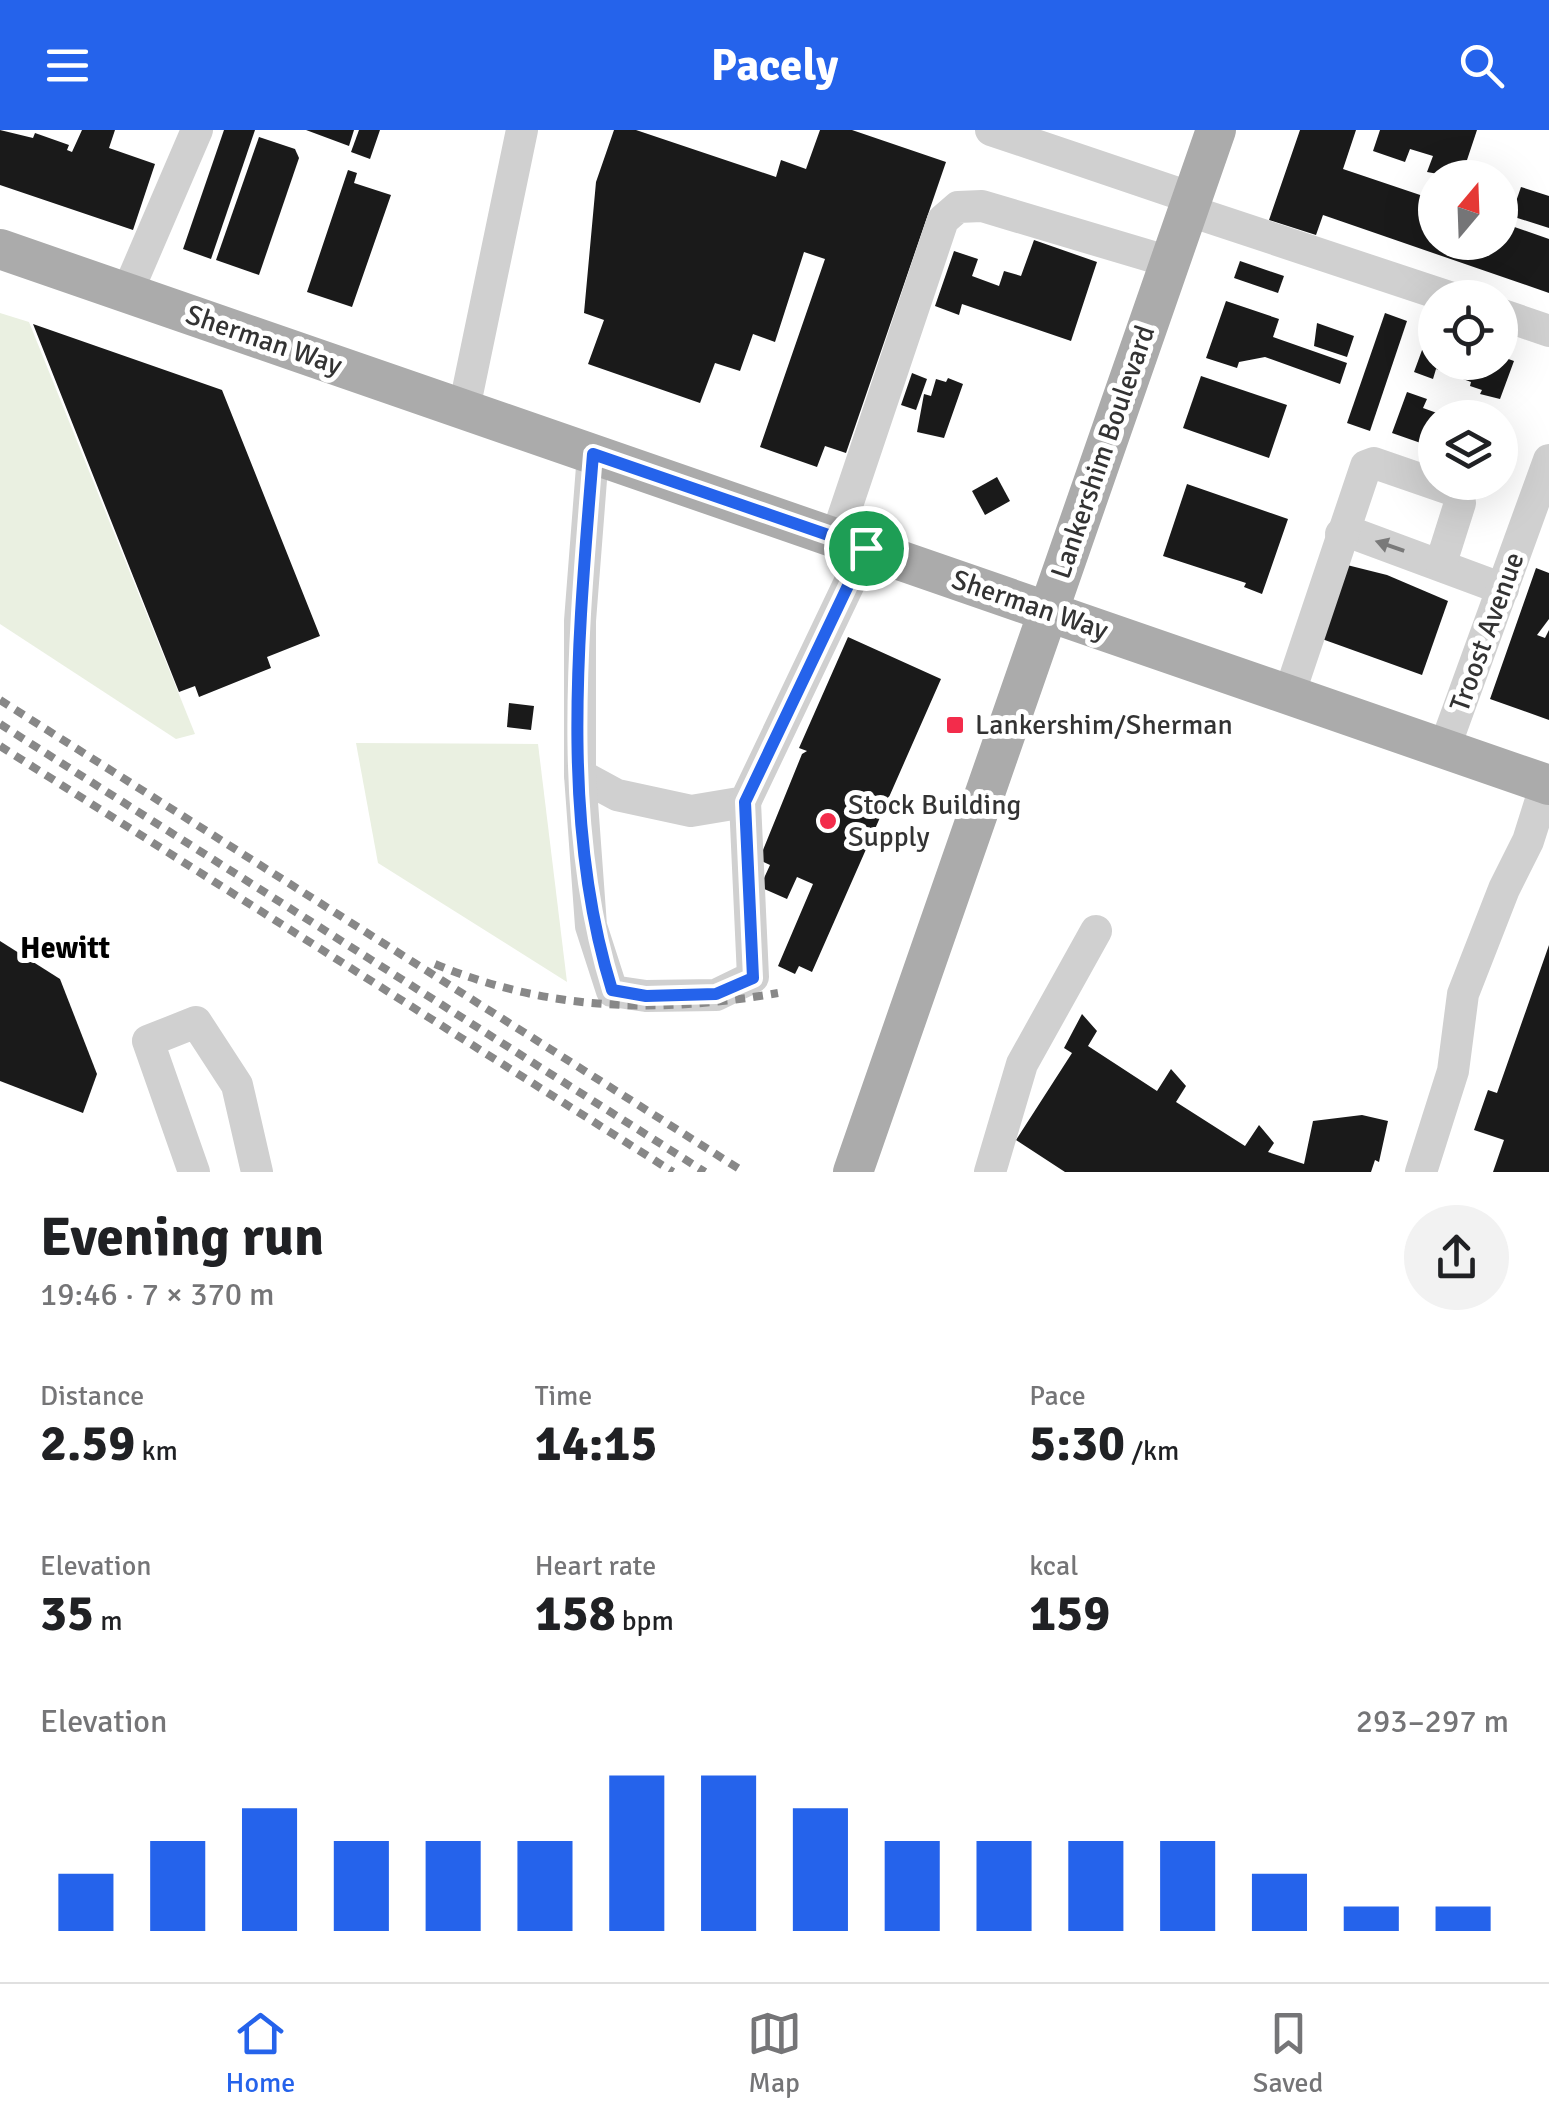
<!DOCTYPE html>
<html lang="en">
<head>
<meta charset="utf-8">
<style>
	:root { --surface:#fff; --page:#f2f2f2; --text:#202124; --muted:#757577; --line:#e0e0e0; --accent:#2563eb }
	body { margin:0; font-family:Signika,sans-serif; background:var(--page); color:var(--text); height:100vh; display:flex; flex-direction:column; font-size:38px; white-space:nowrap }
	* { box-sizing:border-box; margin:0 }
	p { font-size:32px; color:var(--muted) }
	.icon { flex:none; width:55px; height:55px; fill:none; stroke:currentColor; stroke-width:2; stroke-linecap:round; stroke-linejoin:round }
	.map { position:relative; height:1042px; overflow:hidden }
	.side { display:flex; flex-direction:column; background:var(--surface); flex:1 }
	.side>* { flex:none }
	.needle { width:65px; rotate:19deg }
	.buttons { position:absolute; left:1418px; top:30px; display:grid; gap:20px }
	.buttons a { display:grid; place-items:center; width:100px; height:100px; border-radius:50%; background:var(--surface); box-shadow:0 10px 40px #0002; font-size:50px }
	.pin { position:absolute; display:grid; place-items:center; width:85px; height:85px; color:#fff; margin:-42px; border:5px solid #fff; border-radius:50%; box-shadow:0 2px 10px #0007 }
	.round { display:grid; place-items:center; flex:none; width:105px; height:105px; border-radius:52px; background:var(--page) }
	.overview { display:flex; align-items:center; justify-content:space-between; height:170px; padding:0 40px }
	h1 { font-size:55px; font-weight:700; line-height:75px }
	.figures { display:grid; grid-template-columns:repeat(3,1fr); gap:15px; height:170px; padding:10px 40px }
	.figures div { display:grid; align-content:center }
	.figures b { font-size:50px; font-weight:700 }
	.figures small { font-size:28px; font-weight:400 }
	.figures p { font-size:28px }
	.chart { height:280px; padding:20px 40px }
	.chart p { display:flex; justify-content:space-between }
	.chart svg { width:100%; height:180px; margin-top:10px; stroke:var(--accent); stroke-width:6 }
	header { display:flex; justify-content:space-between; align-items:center; height:130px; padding:0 40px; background:var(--accent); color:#fff; font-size:45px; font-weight:700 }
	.tabs { display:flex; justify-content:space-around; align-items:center; height:140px; border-top:2px solid var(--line); background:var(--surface); font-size:28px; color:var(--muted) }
	.tabs a { display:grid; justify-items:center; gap:5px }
	.tabs .selected { color:var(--accent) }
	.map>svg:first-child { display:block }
	.green { fill:#eaf0e1 }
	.building { fill:#1a1a1a }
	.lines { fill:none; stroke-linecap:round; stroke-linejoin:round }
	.minor { stroke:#d0d0d0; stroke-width:32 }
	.major { stroke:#ababab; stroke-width:40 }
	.rail { stroke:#888; stroke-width:8; stroke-dasharray:10 8; stroke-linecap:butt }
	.oneway { fill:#7a7a7a }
	.route-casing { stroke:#fff; stroke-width:20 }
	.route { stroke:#2563eb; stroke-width:12 }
	.poi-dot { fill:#f32c4b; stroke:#fff; stroke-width:4 }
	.labels { text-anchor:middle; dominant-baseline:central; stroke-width:10; stroke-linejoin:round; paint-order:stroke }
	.street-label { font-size:28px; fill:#333; stroke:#fff }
	.poi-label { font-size:28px; fill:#333; stroke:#fff; text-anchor:start }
	.neighbourhood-label { font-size:30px; font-weight:bold; fill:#000; stroke:#fff }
</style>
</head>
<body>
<header><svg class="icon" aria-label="menu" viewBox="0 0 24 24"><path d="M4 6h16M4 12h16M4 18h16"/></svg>Pacely<svg class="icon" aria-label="search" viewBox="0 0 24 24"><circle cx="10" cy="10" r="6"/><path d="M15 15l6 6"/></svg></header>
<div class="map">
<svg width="1549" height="1042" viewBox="0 0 1549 1042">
	<rect width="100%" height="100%" fill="#fff"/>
	<g class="green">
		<path d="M0 183 29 192 195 604 176 609 0 494Z"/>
		<path d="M356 613 538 614 567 852 378 733Z"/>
	</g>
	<g class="building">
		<path d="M0 0 33 8 35 3 69 15 67 20 72 22 82 0H115L109 18 155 34 133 100 0 55Z"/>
		<path d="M224 0H255L211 129 183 119Z"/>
		<path d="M306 0H354L349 16Z"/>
		<path d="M359 0H380L370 29 351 22Z"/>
		<path d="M614 0H636L776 47 781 30 806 39 820 0H852L946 32 846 323 825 316 817 337 760 317 825 129 804 122 775 212 753 204 740 241 715 233 700 273 588 234 604 190 584 183 596 52Z"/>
		<path d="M1300 0H1356L1343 39 1435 70V112H1500V92L1549 109V163L1323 85 1316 105 1269 90Z"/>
		<path d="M1380 0H1477L1461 48 1427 42 1433 26 1410 19 1405 32 1373 21Z"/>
		<path d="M259 7 295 19 299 28 259 145 216 130Z"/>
		<path d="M348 40 357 43 354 53 391 65 352 177 307 162Z"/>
		<path d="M1521 57 1549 66V98L1511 86Z"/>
		<path d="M1034 110 1097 132 1071 211 962 174 959 185 935 176 954 121 978 129 972 146 999 156 1004 141 1021 146Z"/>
		<path d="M1240 131 1284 146 1278 163 1234 148Z"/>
		<path d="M1226 171 1279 189 1273 207 1347 233 1340 254 1265 227 1239 232 1237 238 1206 228Z"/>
		<path d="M1385 183 1407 191 1370 301 1347 293Z"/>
		<path d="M1317 193 1354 206 1347 227 1314 216Z"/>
		<path d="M33 194 222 260 320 506 267 527 271 538 199 567 195 556 179 562Z"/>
		<path d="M1429 201 1435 203V232H1500V226L1514 231 1500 269 1480 264 1482 260 1470 256 1471 252 1436 239 1433 249 1414 242Z"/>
		<path d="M912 243 927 249 916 280 901 275Z"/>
		<path d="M1201 246 1287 275 1269 328 1183 298Z"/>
		<path d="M948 248 963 254 944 308 917 302 924 264 931 266 936 249 946 252Z"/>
		<path d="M1407 262 1427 269 1423 278 1448 287 1435 288V318L1392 303Z"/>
		<path d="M997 347 1010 371 985 385 972 361Z"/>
		<path d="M1187 354 1288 389 1262 464 1244 457 1246 453 1163 426Z"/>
		<path d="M1347 435 1387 445 1448 471 1422 545 1322 509Z"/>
		<path d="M1536 438 1549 443V489L1537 505 1545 508 1549 500V590L1490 569Z"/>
		<path d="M848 507 941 549 812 842 799 836 795 844 778 836 813 754 797 747 787 769 760 757 770 735 759 730 802 624 807 621 799 618Z"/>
		<path d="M509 573 534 576 531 600 507 597Z"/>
		<path d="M0 811 60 849 97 944 83 983 0 951Z"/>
		<path d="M1549 815V1042H1493L1504 1010 1474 1000 1488 960 1497 963Z"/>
		<path d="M1082 884 1097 901 1088 916 1157 961 1171 939 1186 956 1176 972 1245 1016 1259 995 1274 1013 1268 1022 1304 1034 1313 991 1362 985 1388 991 1379 1032 1375 1030 1371 1042H1065L1016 1010 1072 923 1064 918Z"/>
	</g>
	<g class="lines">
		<g class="minor">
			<path d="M991 0 1192 68"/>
			<path d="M1187 80 1452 168"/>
			<path d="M127 163 197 0"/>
			<path d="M1500 184 1549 201"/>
			<path d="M464 279 522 0"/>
			<path d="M593 324 580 491V645L617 665 691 681 745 672 866 418"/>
			<path d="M1341 404 1352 403 1503 459"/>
			<path d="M836 408 943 90 958 77 982 76 1170 132"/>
			<path d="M1289 565 1366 336 1374 333 1458 362 1460 373 1441 433"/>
			<path d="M1444 619 1549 330"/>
			<path d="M580 645 591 796 612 861 646 866 716 865 753 847 745 672"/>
			<path d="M194 1042 148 911 196 892 237 955 257 1042"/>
			<path d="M990 1042 1022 934 1096 801"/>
			<path d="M1421 1042 1453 941 1463 864 1504 759 1528 711 1546 654"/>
		</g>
		<g class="major">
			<path d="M0 119 1549 655"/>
			<path d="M853 1042 1216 0"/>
		</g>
		<g class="rail">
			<path d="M0 570 744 1042"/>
			<path d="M0 594 705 1042"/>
			<path d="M0 616 673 1042"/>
			<path d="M435 834C548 881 659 884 778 863"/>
		</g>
	</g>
	<defs><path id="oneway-solid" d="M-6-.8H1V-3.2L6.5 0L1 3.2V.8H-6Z" transform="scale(2.5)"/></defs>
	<use class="oneway" href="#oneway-solid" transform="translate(1390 416) rotate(-161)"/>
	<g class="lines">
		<g class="route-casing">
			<path id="route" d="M593 324 866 418 745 672 753 848 716 864 646 866 612 860C559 690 579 500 593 324Z"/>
		</g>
		<use href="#route" class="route"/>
	</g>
	<g class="poi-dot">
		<rect x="945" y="585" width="20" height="20" rx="5"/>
		<circle cx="828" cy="691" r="10"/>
	</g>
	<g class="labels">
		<g class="street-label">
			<text transform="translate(264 210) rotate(19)">Sherman Way</text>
			<text transform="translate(1103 322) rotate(-71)">Lankershim Boulevard</text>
			<text transform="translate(1030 475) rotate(19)">Sherman Way</text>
			<text transform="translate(1487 502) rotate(-70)">Troost Avenue</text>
		</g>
		<g class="poi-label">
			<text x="975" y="595">Lankershim/Sherman</text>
			<text x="848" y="675">Stock Building<tspan x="848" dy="32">Supply</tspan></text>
		</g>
		<g class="neighbourhood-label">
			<text x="65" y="818">Hewitt</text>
		</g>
	</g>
</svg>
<div class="buttons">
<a><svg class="needle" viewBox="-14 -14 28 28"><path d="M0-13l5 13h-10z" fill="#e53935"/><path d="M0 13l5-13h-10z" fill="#757577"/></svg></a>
<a><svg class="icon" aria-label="locate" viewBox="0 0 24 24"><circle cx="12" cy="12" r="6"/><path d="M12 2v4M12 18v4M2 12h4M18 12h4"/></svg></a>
<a><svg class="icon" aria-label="layers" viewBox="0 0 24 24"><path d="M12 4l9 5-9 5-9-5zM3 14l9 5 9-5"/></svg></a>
</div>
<div class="pin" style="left:866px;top:418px;background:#1e9e55"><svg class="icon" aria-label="arrive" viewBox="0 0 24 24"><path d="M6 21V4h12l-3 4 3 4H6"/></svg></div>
</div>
<section class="side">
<div class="overview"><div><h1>Evening run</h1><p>19:46 · 7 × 370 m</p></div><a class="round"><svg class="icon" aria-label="share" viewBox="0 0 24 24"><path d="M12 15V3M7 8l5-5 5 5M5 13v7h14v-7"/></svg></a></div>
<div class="figures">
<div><p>Distance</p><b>2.59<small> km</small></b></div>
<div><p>Time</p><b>14:15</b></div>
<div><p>Pace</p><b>5:30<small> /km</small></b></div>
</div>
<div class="figures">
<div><p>Elevation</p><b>35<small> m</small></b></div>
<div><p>Heart rate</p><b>158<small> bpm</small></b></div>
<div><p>kcal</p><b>159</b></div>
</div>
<div class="chart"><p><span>Elevation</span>293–297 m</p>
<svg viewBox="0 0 160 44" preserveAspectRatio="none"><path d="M5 44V30M15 44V22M25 44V14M35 44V22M45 44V22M55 44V22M65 44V6M75 44V6M85 44V14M95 44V22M105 44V22M115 44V22M125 44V22M135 44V30M145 44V38M155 44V38"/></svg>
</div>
</section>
<nav class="tabs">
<a class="selected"><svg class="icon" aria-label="home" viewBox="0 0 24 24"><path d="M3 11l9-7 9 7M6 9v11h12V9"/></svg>Home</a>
<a><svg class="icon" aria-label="map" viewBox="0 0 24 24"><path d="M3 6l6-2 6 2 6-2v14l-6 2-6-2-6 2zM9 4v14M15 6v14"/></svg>Map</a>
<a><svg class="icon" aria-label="saved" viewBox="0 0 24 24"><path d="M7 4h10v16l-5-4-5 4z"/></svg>Saved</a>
</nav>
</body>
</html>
